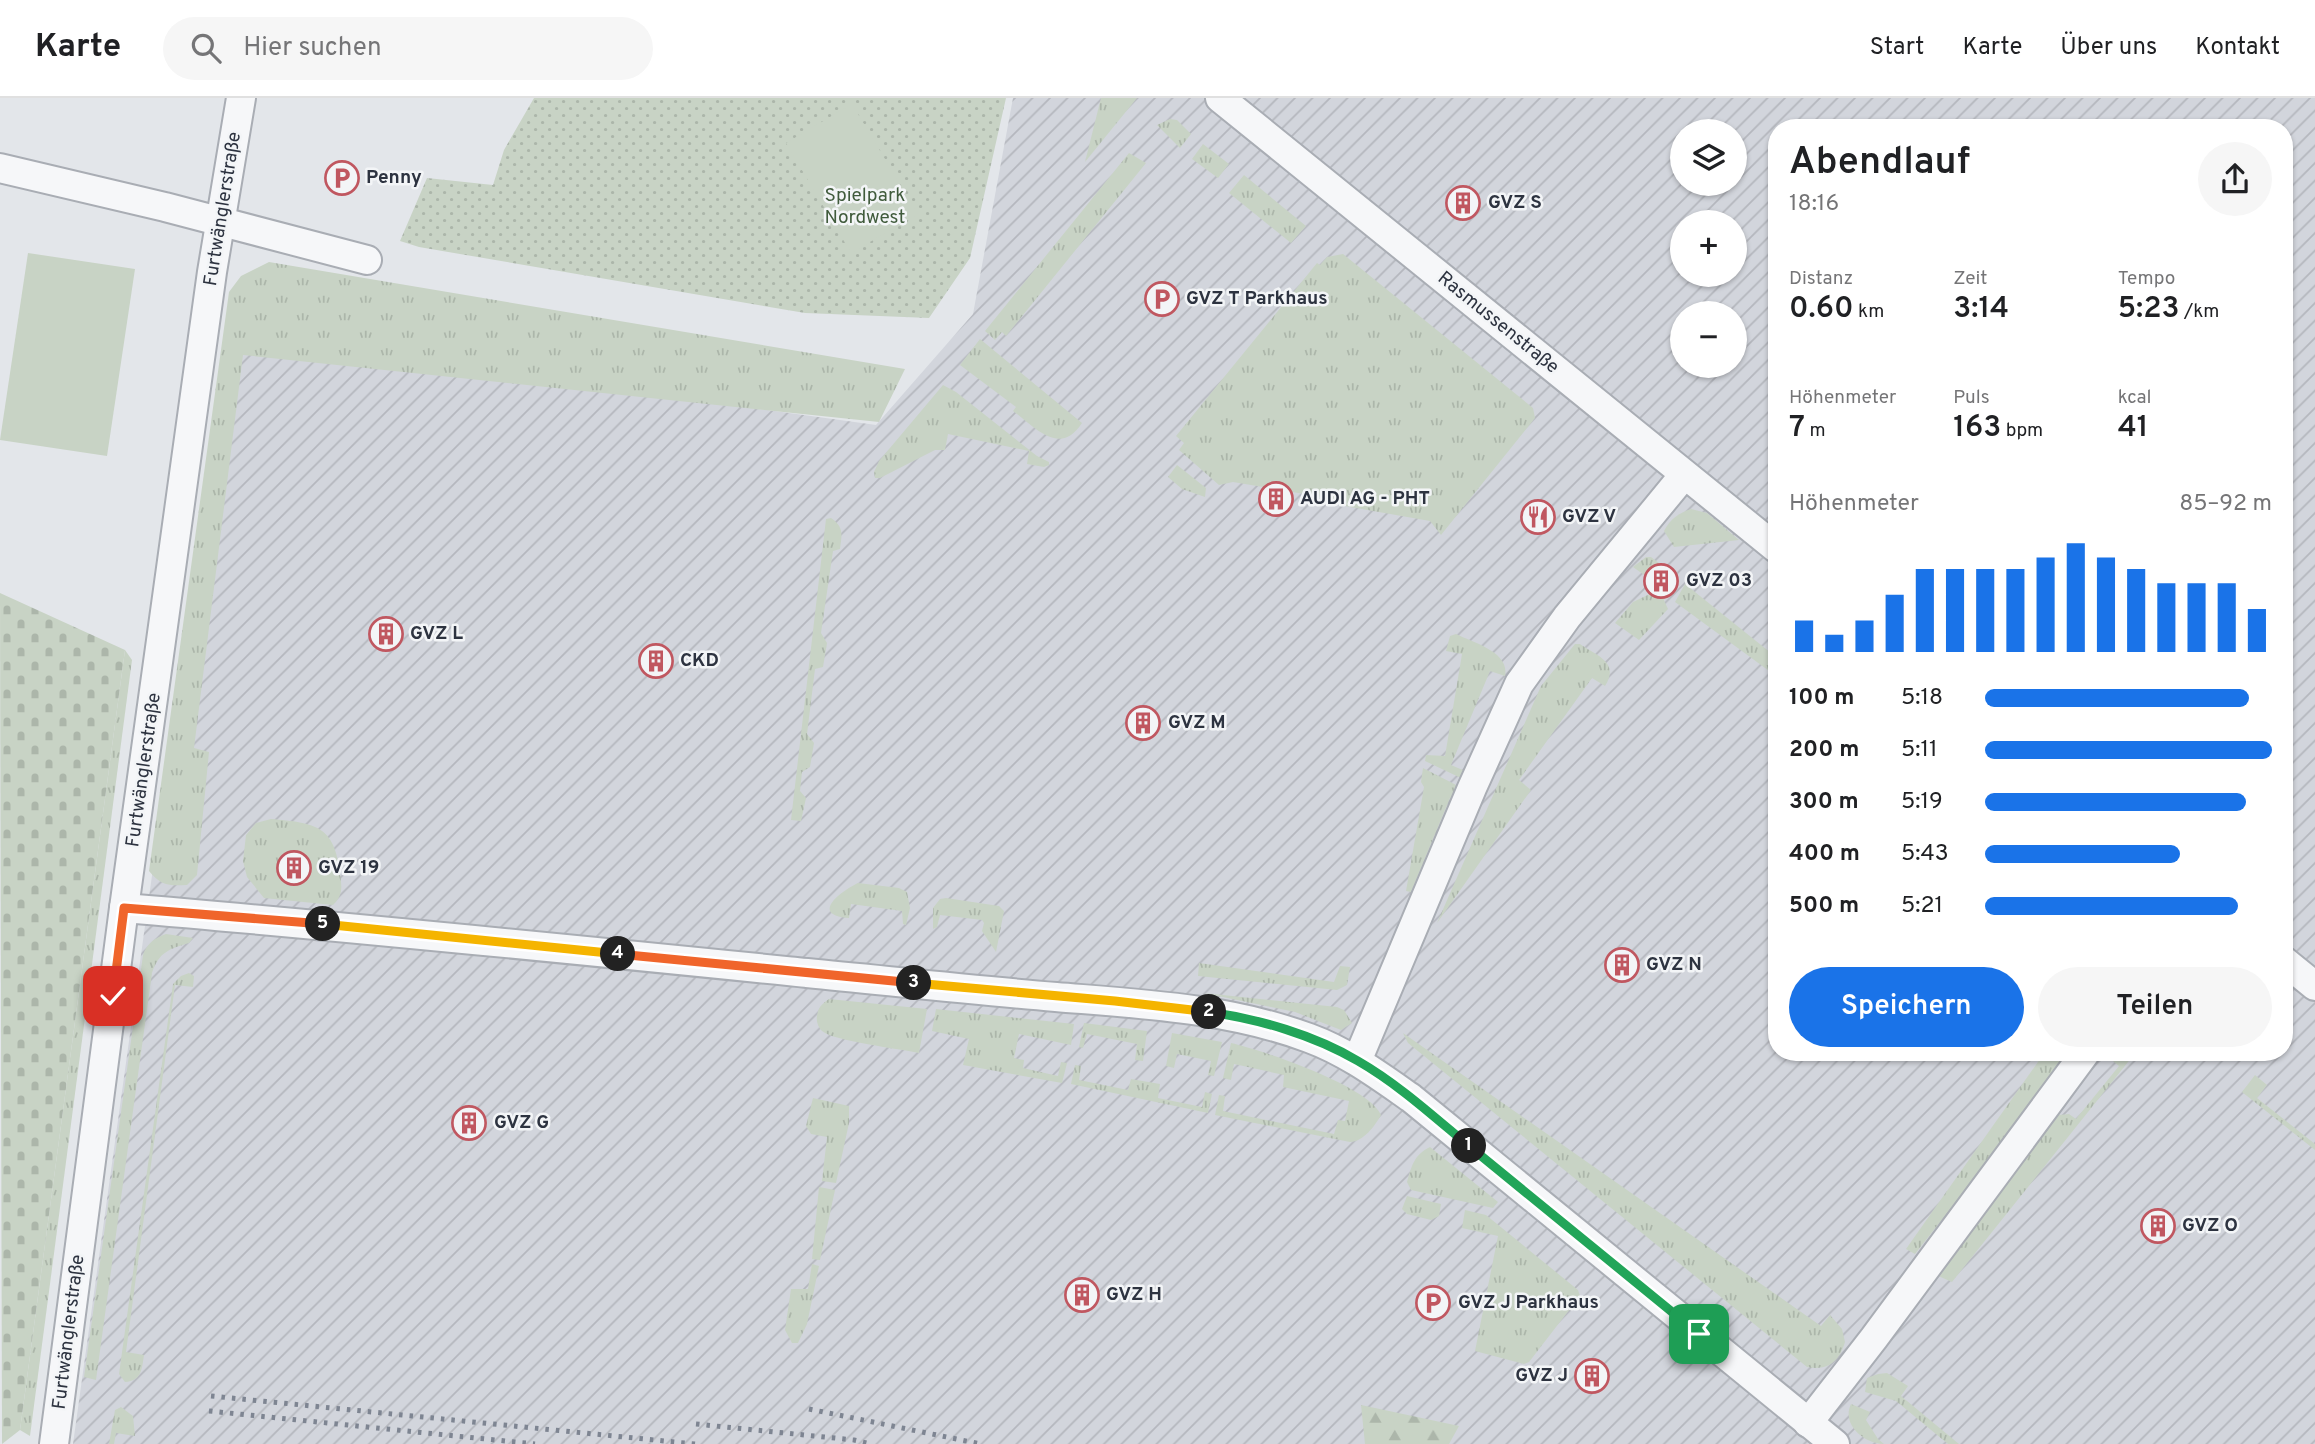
<!DOCTYPE html>
<html lang="de">
<head>
<meta charset="utf-8">
<style>
	:root { --surface:#fff; --page:#f6f6f6; --text:#202124; --muted:#757577; --line:#e0e0e0; --accent:#1a73e8 }
	body { margin:0; font-family:Overpass,sans-serif; background:var(--page); color:var(--text); height:100vh; display:flex; flex-direction:column; font-size:26px; white-space:nowrap }
	* { box-sizing:border-box; margin:0 }
	p { font-size:23px; color:var(--muted) }
	.icon { flex:none; width:38px; height:38px; fill:none; stroke:currentColor; stroke-width:2; stroke-linecap:round; stroke-linejoin:round }
	.map { position:relative; flex:1; overflow:hidden }
	.details { position:absolute; left:1768px; top:21px; width:525px; height:942px; display:flex; flex-direction:column; background:var(--surface); border-radius:28px; box-shadow:0 2px 5px #0004 }
	.details>* { flex:none }
	.buttons { position:absolute; left:1670px; top:21px; display:grid; gap:14px }
	.buttons a { display:grid; place-items:center; width:77px; height:77px; border-radius:50%; background:var(--surface); box-shadow:0 2px 5px #0004; font-size:35px }
	.pin { position:absolute; display:grid; place-items:center; width:60px; height:60px; color:#fff; margin:-30px; border-radius:14px; box-shadow:0 4px 10px #0006 }
	.km { position:absolute; width:35px; height:35px; margin:-18px; border-radius:50%; background:#222; color:#fff; font-size:19px; line-height:35px; text-align:center }
	.round { display:grid; place-items:center; flex:none; width:74px; height:74px; border-radius:37px; background:var(--page) }
	.headline { display:flex; align-items:center; justify-content:space-between; height:119px; padding:0 21px }
	h1 { font-size:38px; font-weight:600; line-height:52px }
	.figures { display:grid; grid-template-columns:repeat(3,1fr); gap:10px; height:119px; padding:7px 21px }
	.figures div { display:grid; align-content:center }
	.figures b { font-size:30px; font-weight:600 }
	.figures small { font-size:19px; font-weight:400 }
	.figures p { font-size:19px }
	.chart { height:196px; padding:14px 21px }
	.chart p { display:flex; justify-content:space-between }
	.chart svg { width:100%; height:126px; margin-top:7px; stroke:var(--accent); stroke-width:6 }
	.primary-button { display:flex; gap:14px; margin-top:auto; padding:14px 21px }
	.primary-button a { flex:1; height:80px; border-radius:42px; background:var(--accent); color:#fff; font-size:28px; font-weight:600; line-height:80px; text-align:center }
	.primary-button a+a { background:var(--page); color:var(--text) }
	ul { padding:0 21px; list-style:none; font-size:23px }
	li { display:grid; grid-template-columns:112px 84px 1fr; align-items:center; height:52px }
	li i { height:18px; border-radius:9px; background:var(--accent) }
	header { display:flex; align-items:center; gap:42px; box-sizing:border-box; height:98px; padding:0 35px; background:var(--surface); border-bottom:2px solid var(--line) }
	header strong { font-size:33px }
	nav { display:flex; gap:38px; margin-inline-start:auto; font-size:24px }
	.search { width:490px; height:63px; background:var(--page); display:flex; align-items:center; gap:18px; box-sizing:border-box; padding:0 24px; border-radius:38px; color:var(--muted); font-size:26px }
	.map>svg:first-child { display:block }
	.industrial { fill:url(#industrial-furrows); fill-rule:evenodd }
	.grass { fill:url(#grass-tufts) }
	.forest { fill:url(#forest-firs) }
	.cemetery { fill:url(#cemetery-stones) }
	.park { fill:url(#park-dots) }
	.pitch { fill:#c8d3c5 }
	.lines { fill:none; stroke-linecap:round; stroke-linejoin:round }
	.minor-casing { stroke:#a9adb4; stroke-width:32 }
	.minor { stroke:#f6f7f9; stroke-width:28 }
	.rail { stroke:#7e8592; stroke-width:5; stroke-dasharray:3.5 7; stroke-linecap:butt }
	.split-1-casing { stroke:#fff; stroke-width:14 }
	.split-2-casing { stroke:#fff; stroke-width:14 }
	.split-3-casing { stroke:#fff; stroke-width:14 }
	.split-4-casing { stroke:#fff; stroke-width:14 }
	.split-5-casing { stroke:#fff; stroke-width:14 }
	.split-6-casing { stroke:#fff; stroke-width:14 }
	.split-1 { stroke:#22a559; stroke-width:9 }
	.split-2 { stroke:#22a559; stroke-width:9 }
	.split-3 { stroke:#f5b400; stroke-width:9 }
	.split-4 { stroke:#f0652b; stroke-width:9 }
	.split-5 { stroke:#f5b400; stroke-width:9 }
	.split-6 { stroke:#f0652b; stroke-width:9 }
	.labels { text-anchor:middle; dominant-baseline:central; stroke-width:5; stroke-linejoin:round; paint-order:stroke }
	.poi-label { font-size:19px; font-weight:bold; fill:#2d3340; stroke:#f3f5f7; text-anchor:start }
	.park-label { font-size:19px; fill:#405b3c; stroke:#f3f5f7 }
	.street-label { font-size:19px; fill:#2d3340; stroke:#f3f5f7 }
</style>
</head>
<body>
<header>
<strong>Karte</strong>
<div class="search"><svg class="icon" aria-label="search" viewBox="0 0 24 24"><circle cx="10" cy="10" r="6"/><path d="M15 15l6 6"/></svg>Hier suchen</div>
<nav><a>Start</a><a>Karte</a><a>Über uns</a><a>Kontakt</a></nav>
</header>
<div class="map">
<svg width="2315" height="1346" viewBox="0 0 2315 1346">
	<defs>
		<pattern id="industrial-furrows" width="10" height="10" patternUnits="userSpaceOnUse" patternTransform="scale(1.75)"><rect width="10" height="10" fill="#d2d5dc"/><path d="M-1 1l2-2M0 10L10 0M9 11l2-2" fill="none" stroke="#b5b7be"/></pattern>
		<pattern id="grass-tufts" width="24" height="20" patternUnits="userSpaceOnUse" patternTransform="scale(1.75)"><rect width="24" height="20" fill="#c8d3c5"/><path d="M3 7l-1-3M5 7V3M7 7l1-3M15 17l-1-3M17 17v-4M19 17l1-3" fill="none" stroke="#acb6aa"/></pattern>
		<pattern id="forest-firs" width="22" height="20" patternUnits="userSpaceOnUse" patternTransform="scale(1.75)"><rect width="22" height="20" fill="#c8d3c5"/><path d="M5 1l3.5 6h-7zM16 11l3.5 6h-7z" fill="#acb6aa"/></pattern>
		<pattern id="cemetery-stones" width="16" height="16" patternUnits="userSpaceOnUse" patternTransform="scale(1.75)"><rect width="16" height="16" fill="#c8d3c5"/><path d="M2 7V4a2 2 0 0 1 4 0v3zM10 15v-3a2 2 0 0 1 4 0v3z" fill="#acb6aa"/></pattern>
		<pattern id="park-dots" width="8" height="8" patternUnits="userSpaceOnUse" patternTransform="scale(1.75)"><rect width="8" height="8" fill="#c8d3c5"/><path d="M2 2h.1M6 6h.1" fill="none" stroke="#acb6aa" stroke-width="1.8" stroke-linecap="round"/></pattern>
	</defs>
	<rect width="100%" height="100%" fill="#e3e6ea"/>
	<path class="industrial" d="M1013 0H2315V1346H73L227 238 876 327 973 216ZM1776 30H2284V954H1776ZM1682 33H1734V86H1682ZM1682 124H1734V177H1682ZM1682 215H1734V268H1682Z"/>
	<g class="grass">
		<path d="M1101 0H1137L1085 64Z"/>
		<path d="M1170 21 1177 22 1191 36 1180 50 1157 27Z"/>
		<path d="M1203 46 1229 66 1218 80 1192 61Z"/>
		<path d="M1129 55 1146 65 1006 238 1002 234 995 242 985 233Z"/>
		<path d="M1244 77 1306 128 1291 145 1229 95Z"/>
		<path d="M1343 156 1533 310 1535 320 1441 437 1430 423 1339 407 1340 402 1233 384 1219 387 1179 352 1184 345 1176 338 1317 165 1320 167 1327 159Z"/>
		<path d="M269 164 905 271 879 324 243 257 194 650 209 654 197 777 187 787C170 788 161 788 149 773L229 194 241 178Z"/>
		<path d="M980 241 1082 325C1060 359 1036 330 1013 313L1016 309 960 267Z"/>
		<path d="M943 287 956 294 1037 358 1049 364V367L1044 369 1027 366 1029 353 948 336 945 352H935L880 380H875L874 374 879 363Z"/>
		<path d="M1177 367 1206 390 1205 399 1182 391 1168 379Z"/>
		<path d="M1691 411 1707 415 1739 442 1674 449 1664 433C1670 421 1679 415 1691 411Z"/>
		<path d="M831 420C844 429 842 436 840 451L833 453 821 535 827 545 823 569 815 571 807 636 814 645 810 669 802 674 800 693 806 700 801 723 791 722 826 421Z"/>
		<path d="M1646 459H1651L1676 478 1669 486 1652 474 1647 479 1633 469Z"/>
		<path d="M1685 486 1776 559V578L1675 504Z"/>
		<path d="M1654 494 1663 500 1668 511 1639 542 1615 525 1633 504Z"/>
		<path d="M1456 536C1474 545 1510 554 1505 578L1490 573 1451 667 1465 673 1463 681 1425 663 1426 657 1445 658 1462 556 1446 553 1450 538Z"/>
		<path d="M1575 546H1580C1597 558 1620 564 1605 588L1592 580 1519 682 1531 692 1437 825 1541 588Z"/>
		<path d="M125 552 132 562 30 1338 20 1332Z"/>
		<path d="M1423 670 1460 689 1457 696 1450 700 1411 794 1406 793 1424 689 1421 684Z"/>
		<path d="M271 721C315 725 335 727 340 776 342 789 343 798 333 807L264 800 247 779 243 763 246 737 256 725Z"/>
		<path d="M858 785 899 790 907 794 910 810 906 827 903 826 902 813 851 806 849 820C809 817 841 793 858 785Z"/>
		<path d="M946 800 999 808 1004 813 996 854 982 833 984 825 982 822 940 817 937 829 933 831V810L940 801Z"/>
		<path d="M166 836 193 840 189 845C169 851 159 854 152 875L96 1282 84 1279 143 857C147 845 155 840 166 836Z"/>
		<path d="M1199 865 1334 884 1340 868 1350 869 1347 887 1337 892 1198 878Z"/>
		<path d="M189 875 194 878 193 889 175 887 126 1254 144 1257C142 1270 142 1283 125 1284L119 1276 173 886 181 878Z"/>
		<path d="M1204 895 1337 909 1344 912 1352 925 1341 932 1295 914Z"/>
		<path d="M829 901 927 911 919 955C901 951 833 943 822 933 818 929 816 923 817 918 818 909 822 906 829 901Z"/>
		<path d="M936 911 1074 926 1071 947 1019 936 1014 960 1024 962 1023 970 1058 978 1061 964 1067 965 1062 985 963 967 969 941 932 933Z"/>
		<path d="M1084 925 1147 933 1143 963 1135 962 1137 946 1087 936 1083 950 1079 949Z"/>
		<path d="M1172 935 1222 944 1214 978 1208 977 1211 963 1177 956 1174 970 1166 968Z"/>
		<path d="M1403 935 1821 1228 1830 1217 1842 1231 1845 1244C1839 1264 1828 1273 1807 1269L1408 945Z"/>
		<path d="M1231 945C1262 952 1369 988 1381 1017 1375 1028 1363 1044 1350 1044L1215 1017 1219 997 1225 998 1223 1013 1334 1036 1338 1022 1345 1023 1349 1003 1283 989 1284 977 1234 966 1231 982 1223 980Z"/>
		<path d="M2045 954H2073L1915 1156 1906 1151Z"/>
		<path d="M2107 954H2136L1952 1184 1936 1177 2059 1017 2069 1016 2076 1021 2119 968 2108 959Z"/>
		<path d="M1075 967 1081 968 1079 982 1128 992 1131 981 1160 986 1158 1000 1202 1009 1205 994 1212 996 1208 1015 1071 986Z"/>
		<path d="M2255 977 2267 987 2257 1000 2315 1046V1052L2242 994Z"/>
		<path d="M813 1000 849 1008V1025L836 1085 822 1083 827 1039 811 1036 806 1028Z"/>
		<path d="M1430 1049 1498 1104 1493 1110 1411 1092 1407 1084C1412 1067 1414 1057 1430 1049Z"/>
		<path d="M819 1089 835 1092 820 1162 812 1161Z"/>
		<path d="M1407 1098 1441 1106 1439 1118 1431 1122 1407 1116 1402 1111Z"/>
		<path d="M1465 1112 1486 1117 1578 1192 1580 1198 1529 1264 1524 1266 1475 1253 1498 1138 1462 1130Z"/>
		<path d="M812 1166 819 1168 807 1226 798 1245H792L785 1232 791 1191H808Z"/>
		<path d="M1887 1275 1908 1288 1901 1298 1959 1346H1948L1896 1303 1865 1294 1867 1280 1878 1276Z"/>
		<path d="M1851 1306 1870 1314 1866 1322 1878 1341 1884 1346C1864 1346 1841 1326 1851 1306Z"/>
		<path d="M121 1309 133 1318 135 1338 116 1335 114 1346H109L115 1312Z"/>
	</g>
	<path class="forest" d="M1361 1307 1459 1328 1449 1346H1365Z"/>
	<path class="cemetery" d="M0 495 125 552 20 1332 2 1346Z"/>
	<path class="park" d="M534 0H1006L970 160 929 220 805 215 419 149 400 143 427 80 493 87 504 52Z"/>
	<g class="pitch">
		<path d="M852 6 918 116 851 155 786 45Z"/>
		<path d="M28 155 135 171 107 358 0 342Z"/>
	</g>
	<g class="lines">
		<g class="minor-casing">
			<g id="minor">
				<path d="M1220 0 1776 450"/>
				<path d="M0 70 165 109 367 162"/>
				<path d="M124 810C352 829 579 852 807 875 890 883 973 892 1056 899 1142 906 1228 910 1309 940 1347 954 1378 977 1411 1000L1835 1346"/>
				<path d="M2284 863 2315 888"/>
				<path d="M1357 963 1472 690 1519 586 1567 519 1684 377"/>
				<path d="M1808 1325 1874 1240 2086 954"/>
				<path d="M54 1346 124 810 212 174 241 0"/>
			</g>
		</g>
		<use href="#minor" class="minor"/>
		<g class="rail">
			<path d="M211 1298 695 1346"/>
			<path d="M809 1311 981 1346"/>
			<path d="M209 1313 535 1346"/>
			<path d="M696 1326 854 1342 871 1346"/>
		</g>
	</g>
	<g class="lines">
		<g class="split-1-casing">
			<path id="split-1" d="M1469 1048 1699 1236"/>
		</g>
		<g class="split-2-casing">
			<path id="split-2" d="M1209 914C1259 921 1314 937 1358 963 1398 986 1433 1018 1469 1048"/>
		</g>
		<g class="split-3-casing">
			<path id="split-3" d="M914 885 1115 903 1209 914"/>
		</g>
		<g class="split-4-casing">
			<path id="split-4" d="M618 856 914 885"/>
		</g>
		<g class="split-5-casing">
			<path id="split-5" d="M323 826 618 856"/>
		</g>
		<g class="split-6-casing">
			<path id="split-6" d="M113 898 124 810 323 826"/>
		</g>
		<use href="#split-1" class="split-1"/>
		<use href="#split-2" class="split-2"/>
		<use href="#split-3" class="split-3"/>
		<use href="#split-4" class="split-4"/>
		<use href="#split-5" class="split-5"/>
		<use href="#split-6" class="split-6"/>
	</g>
	<defs>
		<g id="parking-ring" transform="scale(1.75)"><circle r="9.5" fill="#f3f5f7" stroke="#c05760" stroke-width="1.5"/><path d="M-3.5-5.5H1a3.5 3.5 0 0 1 0 7H-1V5.5H-3.5ZM-1-3.4V-.6H.8a1.4 1.4 0 0 0 0-2.8Z" fill="#c05760"/></g>
		<g id="building-ring" transform="scale(1.75)"><circle r="9.5" fill="#f3f5f7" stroke="#c05760" stroke-width="1.5"/><path d="M-4-6H4V6H1V3H-1V6H-4ZM-2.5-4.3h1.7v1.8h-1.7ZM.8-4.3h1.7v1.8H.8ZM-2.5-1h1.7V.8h-1.7ZM.8-1h1.7V.8H.8Z" fill="#c05760"/></g>
		<g id="restaurant-ring" transform="scale(1.75)"><circle r="9.5" fill="#f3f5f7" stroke="#c05760" stroke-width="1.5"/><path d="M-5-6h1v4h1v-4h1v4h1v-4h1v5L-1.5 .5V6h-2V.5L-5-1ZM5-6V6H3V1.5H1.5Q1.5-4 5-6Z" fill="#c05760"/></g>
	</defs>
	<g fill-rule="evenodd">
		<use href="#parking-ring" x="342" y="80"/>
		<use href="#building-ring" x="1463" y="105"/>
		<use href="#parking-ring" x="1162" y="201"/>
		<use href="#building-ring" x="1276" y="401"/>
		<use href="#restaurant-ring" x="1538" y="419"/>
		<use href="#building-ring" x="1661" y="483"/>
		<use href="#building-ring" x="386" y="536"/>
		<use href="#building-ring" x="656" y="563"/>
		<use href="#building-ring" x="1143" y="625"/>
		<use href="#building-ring" x="294" y="770"/>
		<use href="#building-ring" x="1622" y="867"/>
		<use href="#building-ring" x="469" y="1025"/>
		<use href="#building-ring" x="2158" y="1128"/>
		<use href="#building-ring" x="1082" y="1197"/>
		<use href="#parking-ring" x="1433" y="1205"/>
		<use href="#building-ring" x="1592" y="1278"/>
	</g>
	<g class="labels">
		<g class="poi-label">
			<text x="366" y="80">Penny</text>
			<text x="1488" y="105">GVZ S</text>
			<text x="1186" y="201">GVZ T Parkhaus</text>
			<text x="1300" y="401">AUDI AG - PHT</text>
			<text x="1562" y="419">GVZ V</text>
			<text x="1686" y="483">GVZ 03</text>
			<text x="410" y="536">GVZ L</text>
			<text x="680" y="563">CKD</text>
			<text x="1168" y="625">GVZ M</text>
			<text x="318" y="770">GVZ 19</text>
			<text x="1646" y="867">GVZ N</text>
			<text x="494" y="1025">GVZ G</text>
			<text x="2182" y="1128">GVZ O</text>
			<text x="1106" y="1197">GVZ H</text>
			<text x="1458" y="1205">GVZ J Parkhaus</text>
			<text x="1568" y="1278" text-anchor="end">GVZ J</text>
		</g>
		<g class="park-label">
			<text x="865" y="98">Spielpark<tspan x="865" dy="22">Nordwest</tspan></text>
		</g>
		<g class="street-label">
			<text transform="translate(223 111) rotate(-81)">Furtwänglerstraße</text>
			<text transform="translate(1498 225) rotate(39)">Rasmussenstraße</text>
			<text transform="translate(144 672) rotate(-82)">Furtwänglerstraße</text>
			<text transform="translate(69 1234) rotate(-83)">Furtwänglerstraße</text>
		</g>
	</g>
</svg>
<div class="buttons">
<a><svg class="icon" aria-label="layers" viewBox="0 0 24 24"><path d="M12 4l9 5-9 5-9-5zM3 14l9 5 9-5"/></svg></a>
<a>+</a>
<a>−</a>
</div>
<div class="pin" style="left:1699px;top:1236px;background:#1e9e55"><svg class="icon" aria-label="arrive" viewBox="0 0 24 24"><path d="M6 21V4h12l-3 4 3 4H6"/></svg></div>
<div class="pin" style="left:113px;top:898px;background:#d93025"><svg class="icon" aria-label="check" viewBox="0 0 24 24"><path d="M5 12l5 5 9-10"/></svg></div>
<b class="km" style="left:1469px;top:1048px">1</b>
<b class="km" style="left:1209px;top:914px">2</b>
<b class="km" style="left:914px;top:885px">3</b>
<b class="km" style="left:618px;top:856px">4</b>
<b class="km" style="left:323px;top:826px">5</b>
<section class="details">
<div class="headline"><div><h1>Abendlauf</h1><p>18:16</p></div><a class="round"><svg class="icon" aria-label="share" viewBox="0 0 24 24"><path d="M12 15V3M7 8l5-5 5 5M5 13v7h14v-7"/></svg></a></div>
<div class="figures">
<div><p>Distanz</p><b>0.60<small> km</small></b></div>
<div><p>Zeit</p><b>3:14</b></div>
<div><p>Tempo</p><b>5:23<small> /km</small></b></div>
</div>
<div class="figures">
<div><p>Höhenmeter</p><b>7<small> m</small></b></div>
<div><p>Puls</p><b>163<small> bpm</small></b></div>
<div><p>kcal</p><b>41</b></div>
</div>
<div class="chart"><p><span>Höhenmeter</span>85–92 m</p>
<svg viewBox="0 0 160 44" preserveAspectRatio="none"><path d="M5 44V33M15 44V38M25 44V33M35 44V24M45 44V15M55 44V15M65 44V15M75 44V15M85 44V11M95 44V6M105 44V11M115 44V15M125 44V20M135 44V20M145 44V20M155 44V29"/></svg>
</div>
<ul>
<li><b>100 m</b>5:18<i style="width:92%"></i></li>
<li><b>200 m</b>5:11<i style="width:100%"></i></li>
<li><b>300 m</b>5:19<i style="width:91%"></i></li>
<li><b>400 m</b>5:43<i style="width:68%"></i></li>
<li><b>500 m</b>5:21<i style="width:88%"></i></li>
</ul>
<div class="primary-button"><a>Speichern</a><a>Teilen</a></div>
</section>
</div>
</body>
</html>
